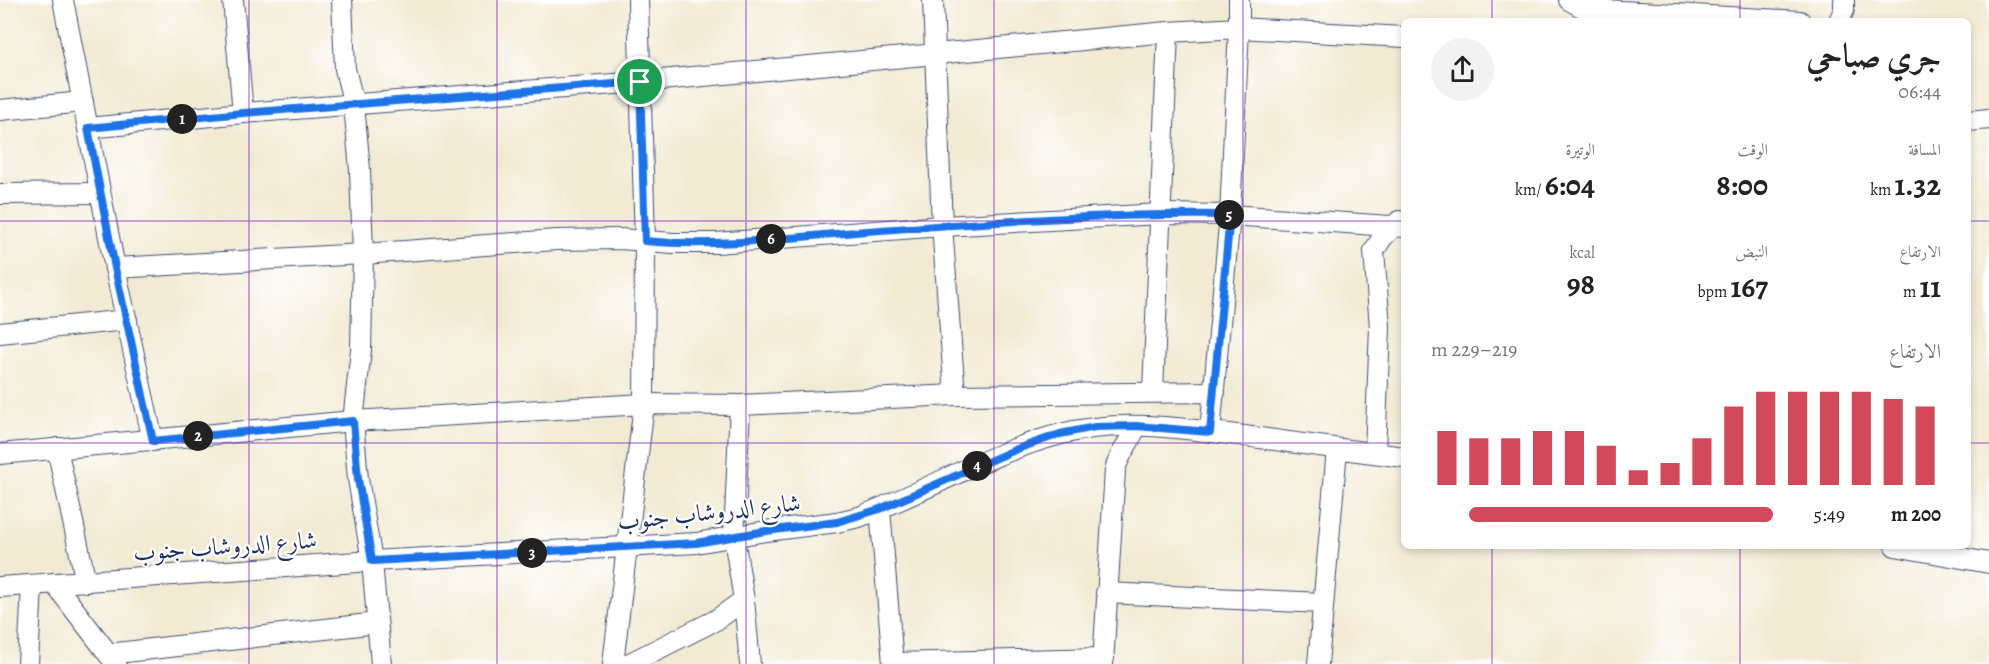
<!DOCTYPE html>
<html lang="ar">
<head>
<meta charset="utf-8">
<style>
	:root { --surface:#fff; --page:#f2f2f2; --text:#222; --muted:#767676; --accent:#d1495b }
	body { margin:0; font-family:Alegreya,Amiri,serif; background:var(--page); color:var(--text); direction:rtl; height:100vh; display:flex; flex-direction:column; font-size:22px; white-space:nowrap }
	* { box-sizing:border-box; margin:0 }
	p { font-size:20px; color:var(--muted) }
	.icon { flex:none; width:33px; height:33px; fill:none; stroke:currentColor; stroke-width:2; stroke-linecap:round; stroke-linejoin:round }
	.map { position:relative; flex:1; overflow:hidden; direction:ltr }
	.drawer { position:absolute; left:1401px; top:18px; width:570px; height:531px; display:flex; flex-direction:column; background:var(--surface); border-radius:9px; box-shadow:0 3px 9px #0003; direction:rtl }
	.drawer>* { flex:none }
	.pin { position:absolute; display:grid; place-items:center; width:51px; height:51px; color:#fff; margin:-26px; border:3px solid #fff; border-radius:50%; box-shadow:0 2px 6px #0007 }
	.km { position:absolute; width:30px; height:30px; margin:-15px; border-radius:50%; background:#222; color:#fff; font-size:16px; line-height:30px; text-align:center }
	.round { display:grid; place-items:center; flex:none; width:63px; height:63px; border-radius:32px; background:var(--page) }
	.head { display:flex; align-items:center; justify-content:space-between; height:102px; padding:0 30px }
	h1 { font-size:33px; font-weight:600; line-height:45px }
	.metrics { display:grid; grid-template-columns:repeat(3,1fr); gap:9px; height:102px; padding:6px 30px }
	.metrics div { display:grid; align-content:center }
	.metrics b { font-size:30px; font-weight:600 }
	.metrics small { font-size:16px; font-weight:400 }
	.metrics p { font-size:16px }
	.chart { height:168px; padding:12px 30px }
	.chart p { display:flex; justify-content:space-between }
	.chart svg { width:100%; height:108px; margin-top:6px; stroke:var(--accent); stroke-width:6 }
	ul { padding:0 30px; list-style:none; font-size:20px }
	li { display:grid; grid-template-columns:96px 72px 1fr; align-items:center; height:45px }
	li i { height:15px; border-radius:8px; background:var(--accent) }
	.map>svg:first-child { display:block }
	.lines { fill:none; stroke-linecap:round; stroke-linejoin:round }
	.minor-casing { stroke:#3b4b70; stroke-width:22 }
	.minor { stroke:#fff; stroke-width:20 }
	.route-casing { stroke:#fff; stroke-width:12 }
	.route { stroke:#1a73e8; stroke-width:8 }
	.grid { fill:none; stroke:#7b2cbf; stroke-width:1.5; stroke-opacity:0.55 }
	.labels { text-anchor:middle; dominant-baseline:central; stroke-width:4.5; stroke-linejoin:round; paint-order:stroke }
	.street-label { font-size:24px; fill:#1b2f5e; stroke:#fff }
</style>
</head>
<body>
<div class="map">
<svg width="1989" height="664" viewBox="0 0 1989 664">
	<rect width="100%" height="100%" fill="#fff"/>
	<filter id="ink" filterUnits="userSpaceOnUse"><feTurbulence type="fractalNoise" baseFrequency=".0167" numOctaves="2"/><feDisplacementMap in="SourceGraphic" scale="12" xChannelSelector="R" yChannelSelector="G"/><feConvolveMatrix kernelMatrix="1 2 1 2 8 2 1 2 1" color-interpolation-filters="sRGB"/></filter>
	<filter id="wash" filterUnits="userSpaceOnUse"><feTurbulence type="fractalNoise" baseFrequency=".008" numOctaves="4" result="noise"/><feDisplacementMap in="SourceGraphic" scale="24" xChannelSelector="R" yChannelSelector="G"/><feGaussianBlur stdDeviation="1.35" result="paint"/><feColorMatrix in="noise" values="0 0 0 0 0 0 0 0 0 0 0 0 0 0 0 0 0 1.4 0 .05"/><feComposite in="paint" operator="in"/></filter>
	<g filter="url(#wash)">
		<rect width="100%" height="100%" fill="#f2ead3"/>
	</g>
	<g filter="url(#ink)">
		<g class="lines">
			<g class="minor-casing">
				<g id="minor">
					<path d="M63 0 115 268 153 441"/>
					<path d="M233 0 243 113"/>
					<path d="M342 0 345 69 354 105 360 170 363 254 361 350 353 421 358 479 372 561 381 664"/>
					<path d="M933 0 942 226 955 395"/>
					<path d="M1569 0 1585 9 1800 21"/>
					<path d="M1839 21 1844 10V0"/>
					<path d="M0 110 83 102"/>
					<path d="M1968 121 1989 119"/>
					<path d="M88 128 243 113 640 82 1168 32 1239 28 1404 37"/>
					<path d="M0 194 100 193"/>
					<path d="M115 268 363 254 556 240 620 239 673 243H716L942 226 1161 214 1230 215 1404 227"/>
					<path d="M0 333 127 320"/>
					<path d="M1153 392 1168 32"/>
					<path d="M740 405 734 538 744 600 750 664"/>
					<path d="M1210 432 1230 215 1239 28V0"/>
					<path d="M57 448 86 582"/>
					<path d="M1375 453 1380 327 1374 251 1382 238 1399 221"/>
					<path d="M0 454 353 421 644 404 740 405 955 395 1215 392"/>
					<path d="M880 509 893 664"/>
					<path d="M1895 546 1989 563"/>
					<path d="M54 583 116 664"/>
					<path d="M0 587 372 561 696 543 766 531 837 522 859 517C927 491 991 452 1061 434 1125 417 1195 430 1260 438 1308 445 1356 451 1404 457"/>
					<path d="M1106 593 1323 603"/>
					<path d="M108 654 377 623"/>
					<path d="M893 663 1104 658"/>
					<path d="M28 664 32 585"/>
					<path d="M613 664 644 404 645 241 638 0"/>
					<path d="M628 664 716 620 744 600"/>
					<path d="M1103 664 1115 470C1119 453 1131 442 1136 426"/>
					<path d="M1318 664 1337 449"/>
				</g>
			</g>
			<use href="#minor" class="minor"/>
		</g>
	</g>
	<g class="lines" filter="url(#ink)">
		<g class="route-casing">
			<path id="route" d="M640 82 645 241C719 248 794 237 867 231 988 222 1109 213 1230 215L1210 432 1136 426 1095 427 1060 434 1017 449 880 509 837 522 766 531 696 543 372 561 358 479 353 421 153 441 115 268 88 128 243 113Z"/>
		</g>
		<use href="#route" class="route"/>
	</g>
	<path class="grid" d="M249 0V664M497 0V664M746 0V664M994 0V664M1243 0V664M1492 0V21M1740 0V21M0 221H1404M1968 221H1989M0 443H1404M1968 443H1989M1492 546V664M1740 546V664"/>
	<g class="labels">
		<g class="street-label">
			<text transform="translate(709 512) rotate(-6)">شارع الدروشاب جنوب</text>
			<text transform="translate(225 546) rotate(-4)">شارع الدروشاب جنوب</text>
		</g>
	</g>
</svg>
<div class="pin" style="left:640px;top:82px;background:#1e9e55"><svg class="icon" aria-label="arrive" viewBox="0 0 24 24"><path d="M6 21V4h12l-3 4 3 4H6"/></svg></div>
<b class="km" style="left:182px;top:119px">1</b>
<b class="km" style="left:198px;top:436px">2</b>
<b class="km" style="left:532px;top:553px">3</b>
<b class="km" style="left:977px;top:466px">4</b>
<b class="km" style="left:1229px;top:215px">5</b>
<b class="km" style="left:771px;top:239px">6</b>
<section class="drawer">
<div class="head"><div><h1>جري صباحي</h1><p>06:44</p></div><a class="round"><svg class="icon" aria-label="share" viewBox="0 0 24 24"><path d="M12 15V3M7 8l5-5 5 5M5 13v7h14v-7"/></svg></a></div>
<div class="metrics">
<div><p>المسافة</p><b>1.32<small> km</small></b></div>
<div><p>الوقت</p><b>8:00</b></div>
<div><p>الوتيرة</p><b>6:04<small> /km</small></b></div>
</div>
<div class="metrics">
<div><p>الارتفاع</p><b>11<small> m</small></b></div>
<div><p>النبض</p><b>167<small> bpm</small></b></div>
<div><p>kcal</p><b>98</b></div>
</div>
<div class="chart"><p><span>الارتفاع</span>219–229 m</p>
<svg viewBox="0 0 160 44" preserveAspectRatio="none"><path d="M5 44V22M15 44V25M25 44V25M35 44V22M45 44V22M55 44V28M65 44V38M75 44V35M85 44V25M95 44V12M105 44V6M115 44V6M125 44V6M135 44V6M145 44V9M155 44V12"/></svg>
</div>
<ul>
<li><b>200 m</b>5:49<i style="width:89%"></i></li>
</ul>
</section>
</div>
</body>
</html>
